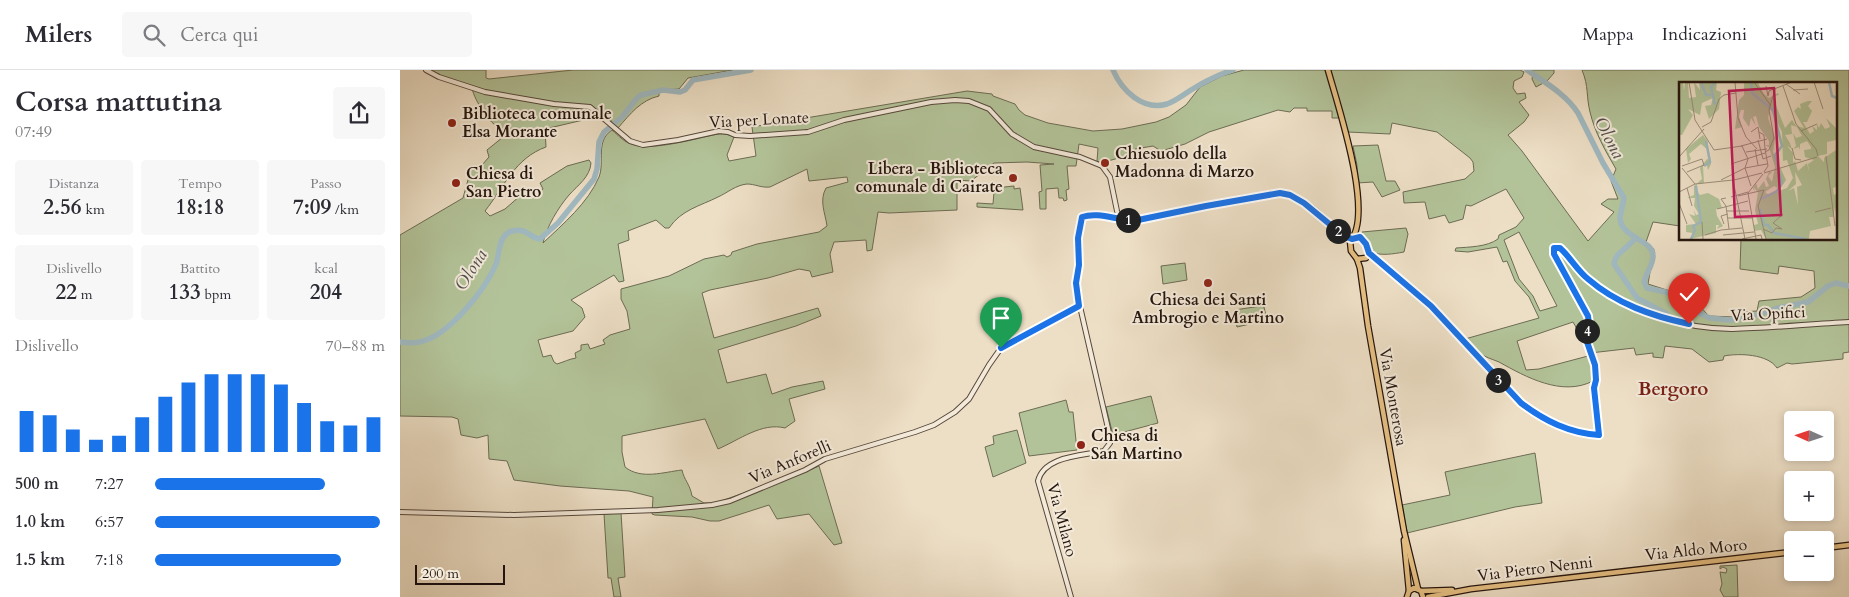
<!DOCTYPE html>
<html lang="it">
<head>
<meta charset="utf-8">
<style>
	:root { --surface:#fff; --page:#f7f7f7; --text:#2b2b33; --muted:#7c7c81; --line:#e1e1e2; --accent:#1a73e8 }
	body { margin:0; font-family:Cardo,serif; background:var(--page); color:var(--text); height:100vh; display:flex; flex-direction:column; font-size:19px; white-space:nowrap }
	* { box-sizing:border-box; margin:0 }
	p { font-size:16px; color:var(--muted) }
	.icon { flex:none; width:28px; height:28px; fill:none; stroke:currentColor; stroke-width:2; stroke-linecap:round; stroke-linejoin:round }
	.map { position:relative; flex:1; overflow:hidden }
	.sheet { display:flex; flex-direction:column; background:var(--surface); width:400px }
	.sheet>* { flex:none }
	.needle { width:32px; rotate:273deg }
	.fabs { position:absolute; left:1384px; top:341px; display:grid; gap:10px }
	.fabs a { display:grid; place-items:center; width:50px; height:50px; border-radius:5px; background:var(--surface); box-shadow:0 2px 8px #0003; font-size:25px }
	.scale { position:absolute; left:15px; bottom:12px; width:90px; box-sizing:border-box; padding-left:5px; border:2px solid #25150e; border-top:0; font-size:14px; line-height:18px; white-space:nowrap; color:#25150e; -webkit-text-stroke:4px #f3eada; paint-order:stroke }
	.pin { position:absolute; display:grid; place-items:center; width:42px; height:42px; color:#fff; margin:-51px -21px; border-radius:50% 50% 50% 0; rotate:-45deg; box-shadow:0 0 5px #0007 }
	.pin .icon { rotate:45deg }
	.km { position:absolute; width:25px; height:25px; margin:-12px; border-radius:50%; background:#222; color:#fff; font-size:14px; line-height:25px; text-align:center }
	.round { display:grid; place-items:center; flex:none; width:52px; height:52px; border-radius:5px; background:var(--page) }
	.head { display:flex; align-items:center; justify-content:space-between; height:85px; padding:0 15px }
	h1 { font-size:28px; font-weight:700; line-height:38px }
	.metrics { display:grid; grid-template-columns:repeat(3,1fr); gap:8px; height:85px; padding:5px 15px }
	.metrics div { display:grid; align-content:center; border-radius:5px; background:var(--page); text-align:center }
	.metrics b { font-size:21px; font-weight:700 }
	.metrics small { font-size:14px; font-weight:400 }
	.metrics p { font-size:14px }
	.chart { height:140px; padding:10px 15px }
	.chart p { display:flex; justify-content:space-between }
	.chart svg { width:100%; height:90px; margin-top:5px; stroke:var(--accent); stroke-width:6 }
	ul { padding:0 15px; list-style:none; font-size:16px }
	li { display:grid; grid-template-columns:80px 60px 1fr; align-items:center; height:38px }
	li i { height:12px; border-radius:6px; background:var(--accent) }
	header { display:flex; align-items:center; gap:30px; box-sizing:border-box; height:70px; padding:0 25px; background:var(--surface); border-bottom:1px solid var(--line) }
	header strong { font-size:24px }
	nav { display:flex; gap:28px; margin-inline-start:auto; font-size:18px }
	.search { width:350px; height:45px; background:var(--page); display:flex; align-items:center; gap:12px; box-sizing:border-box; padding:0 18px; border-radius:5px; color:var(--muted); font-size:19px }
	main { display:flex; flex:1; min-height:0 }
	.map>svg:first-child { display:block }
	.green { fill:#b3c399; stroke:#6c6c54; fill-rule:evenodd }
	.lines { fill:none; stroke-linecap:round; stroke-linejoin:round }
	.river { stroke:#a0b9c1; stroke-width:5.5 }
	.minor-casing { stroke:#57483c; stroke-width:6 }
	.major-casing { stroke:#25150e; stroke-width:7 }
	.minor { stroke:#f3eada; stroke-width:4 }
	.major { stroke:#e6c083; stroke-width:4.5 }
	.route-casing { stroke:#fff; stroke-width:10 }
	.route { stroke:#1a73e8; stroke-width:6 }
	.poi-dot { fill:#8f2418; stroke:#f3eada; stroke-width:2 }
	.labels { text-anchor:middle; dominant-baseline:central; stroke-width:4; stroke-linejoin:round; paint-order:stroke }
	.poi-label { font-size:16px; font-weight:bold; fill:#25150e; stroke:#f3eada; text-anchor:start }
	.street-label { font-size:16px; fill:#25150e; stroke:#f3eada }
	.water-label { font-size:18px; font-style:italic; fill:#504e4d; stroke:#f3eada }
	.quarter-label { font-size:19px; font-weight:bold; fill:#7a1f14; stroke:#f3eada }
	.inset-river { fill:none; stroke:#a0b9c1; stroke-width:2.5 }
	.inset-road { fill:none; stroke:#9d8e7c; stroke-width:1 }
	.view { fill:#c2185b; fill-opacity:0.15; stroke:#c2185b; stroke-width:2.5 }
	.inset-edge { fill:none; stroke:#25150e; stroke-width:2.5 }
</style>
</head>
<body>
<header>
<strong>Milers</strong>
<div class="search"><svg class="icon" aria-label="search" viewBox="0 0 24 24"><circle cx="10" cy="10" r="6"/><path d="M15 15l6 6"/></svg>Cerca qui</div>
<nav><a>Mappa</a><a>Indicazioni</a><a>Salvati</a></nav>
</header>
<main>
<section class="sheet">
<div class="head"><div><h1>Corsa mattutina</h1><p>07:49</p></div><a class="round"><svg class="icon" aria-label="share" viewBox="0 0 24 24"><path d="M12 15V3M7 8l5-5 5 5M5 13v7h14v-7"/></svg></a></div>
<div class="metrics">
<div><p>Distanza</p><b>2.56<small> km</small></b></div>
<div><p>Tempo</p><b>18:18</b></div>
<div><p>Passo</p><b>7:09<small> /km</small></b></div>
</div>
<div class="metrics">
<div><p>Dislivello</p><b>22<small> m</small></b></div>
<div><p>Battito</p><b>133<small> bpm</small></b></div>
<div><p>kcal</p><b>204</b></div>
</div>
<div class="chart"><p><span>Dislivello</span>70–88 m</p>
<svg viewBox="0 0 160 44" preserveAspectRatio="none"><path d="M5 44V24M15 44V26M25 44V33M35 44V38M45 44V36M55 44V27M65 44V17M75 44V10M85 44V6M95 44V6M105 44V6M115 44V11M125 44V20M135 44V29M145 44V31M155 44V27"/></svg>
</div>
<ul>
<li><b>500 m</b>7:27<i style="width:74%"></i></li>
<li><b>1.0 km</b>6:57<i style="width:98%"></i></li>
<li><b>1.5 km</b>7:18<i style="width:81%"></i></li>
</ul>
</section>
<div class="map">
<svg width="1449" height="527" viewBox="0 0 1449 527">
	<rect width="100%" height="100%" fill="#eddfc6"/>
	<filter id="stains"><feTurbulence type="fractalNoise" baseFrequency=".004" numOctaves="4"/><feColorMatrix values="0 0 0 0 .2 0 0 0 0 .09 0 0 0 0 .02 0 0 0 .5 -.17"/></filter>
	<radialGradient id="worn" r=".72"><stop offset=".6" stop-color="#630" stop-opacity="0"/><stop offset="1" stop-color="#630" stop-opacity=".3"/></radialGradient>
	<g class="green">
		<path d="M31 0H86V8L89 9 173 0H333L288 8 279 19 259 20V26C241 30 230 44 218 58L203 42 196 47 145 59 146 77C115 88 104 117 85 141L90 146 105 139 128 119 134 126 143 119 140 113 167 96 189 90 191 93C190 107 178 115 169 125 158 138 147 156 143 173 163 154 188 133 199 107 205 92 195 71 212 60 219 66 225 73 234 75 249 80 288 71 304 67 315 65 323 61 334 67L327 85 329 91 356 86 352 57 567 21 592 24 593 26 615 34 619 40 625 45 648 53 693 61 722 59 756 52 769 47 786 35 800 17 822 6 844 0H1120L1124 2 1122 7 1114 11 1113 18 1117 24 1125 23 1126 28 1119 32 1129 45 1124 52 1108 65 1122 81 1188 171 1214 142 1201 134 1208 129H1218L1211 111 1216 99C1205 80 1195 63 1190 42 1186 26 1189 17 1182 0H1449V282L1443 283V289L1392 294 1387 293 1377 298C1368 284 1339 283 1324 286L1323 290 1309 292 1292 279 1265 276 1263 288 1253 287V283L1236 285 1234 278 1190 283 1187 265 1181 266 1173 252 1117 271 1126 300 1139 299 1188 286 1194 308 1193 311C1162 327 1126 307 1099 292 1092 289 1084 287 1078 282 1073 279 1069 273 1065 269L1139 248 1129 227 1115 211 1107 191 1103 192 1097 177 1068 182 1055 181 1056 178C1069 177 1087 177 1098 169L1099 165 1116 157 1124 148 1106 119 1071 136 1066 135 1063 149 1049 153 1045 145 1029 149 1025 132 1004 133 1003 122 1065 109 1074 101 1073 92 1070 88 1037 62 992 53 990 64 948 62 944 48H932V41H907V38H894L890 42 878 40 809 62 785 74 761 81 753 76 735 79 736 83 701 93 697 91 698 78 679 74 676 96H667L669 119 666 120 667 130 664 131 663 128H659L658 118 646 119V139H640L639 122 642 121 640 95 654 94 627 92 594 93 571 111 557 110V140L489 143 478 142 472 180 467 181 466 170 434 172 430 184 433 202 412 207 410 201 399 199 368 208 310 220 302 223 314 268 418 238 421 246 396 256 318 280 327 313 366 304 372 324 392 317 423 311 425 319 389 329 395 351 385 358C362 352 339 370 318 379L305 349 222 366V382L225 397C241 410 264 402 282 400 284 410 290 414 292 426L304 433H315L344 423 408 397 412 399 419 396 442 473 434 475 409 444 377 449 369 435 319 451H310L292 447 255 445 252 444 253 427 229 421 160 416 114 410 107 391 89 389 88 365 77 368 61 365 58 349 52 347 0 346V165L63 128 71 99 82 95 89 87 87 80 113 59C110 59 105 59 101 58 89 55 75 30 72 19L30 2ZM1280 14H1435V169H1341L1340 199 1378 204 1379 196 1414 201 1415 218 1401 227 1359 231 1357 241 1340 242 1339 246 1334 247 1309 246 1292 228 1248 214 1254 179 1246 172 1253 152 1280 156ZM407 99 409 111 447 107 448 112 426 118C419 131 425 142 427 156L419 162 357 174 332 182 331 185 327 187 324 185 304 189 269 206 221 219V229L227 241 230 259 210 265 203 270 205 274 190 279 188 274 181 275V280L175 283 176 288C169 289 164 292 157 294L154 292 151 285 143 287 138 270 173 261 185 247 182 238 171 230 214 205 219 212 224 211 218 174 229 170 228 161 256 150 265 158H269C281 140 300 136 318 127 327 123 336 115 347 114 355 114 361 118 370 117ZM1119 162 1157 236 1140 241 1133 226 1119 209 1104 170Z"/>
		<path d="M1129 0H1154V3L1147 11 1136 17 1132 9 1133 3Z"/>
		<path d="M978 75 986 111H995L1000 120 982 127 973 112 957 113V95L953 76Z"/>
		<path d="M593 116 595 118 614 116V119L620 118 623 140 577 137V133L593 134 594 122 592 121Z"/>
		<path d="M1006 158 1008 164 1004 182C993 184 981 186 971 182 969 173 963 167 962 162Z"/>
		<path d="M785 193 787 210 763 214 761 196Z"/>
		<path d="M861 236 864 237 867 250 837 257 834 240Z"/>
		<path d="M751 326 758 353 713 365 706 337Z"/>
		<path d="M666 330 669 342H673L677 380 629 386 619 343Z"/>
		<path d="M617 360 626 393 593 407 585 377 594 374 593 366Z"/>
		<path d="M1135 383 1142 433 1115 437 1007 463 1002 435 1050 425 1045 402Z"/>
		<path d="M221 443 225 507 218 508 221 527H214L211 508H208L204 444Z"/>
		<path d="M1337 495 1338 527H1324L1320 520 1322 514 1320 502 1326 503 1327 499 1323 497 1320 499V496Z"/>
	</g>
	<g class="lines">
		<g class="river">
			<path d="M713 0C722 21 743 41 767 34 776 31 783 25 791 20 804 12 817 5 833 0"/>
			<path d="M1127 0C1144 12 1166 24 1178 43L1203 93 1224 128C1223 134 1221 141 1220 147 1220 168 1252 169 1253 185 1254 194 1246 203 1244 212L1247 218 1274 224 1289 231 1301 244 1310 248 1329 250 1350 247 1378 238 1408 232 1428 216 1436 213 1449 216"/>
			<path d="M1235 168C1229 178 1215 182 1214 194L1237 228 1267 244"/>
			<path d="M0 272C6 272 13 274 19 272 48 267 85 220 96 194 100 183 98 165 112 161 127 157 129 168 140 169L158 153 194 109 197 99 199 72 204 62 222 47 237 28 241 25 263 20 280 22 285 20 293 10 351 0"/>
		</g>
		<g class="minor-casing">
			<g id="minor">
				<path d="M26 0 39 7 85 22 154 34 190 37 230 71 243 75 278 70 319 61 328 62 335 65 350 66 408 62 444 50 531 32 555 30 569 31 589 39 612 64 634 77 680 87 702 96 710 107 717 141 720 148"/>
				<path d="M969 183 1031 236 1121 333C1145 351 1169 362 1199 365L1194 318 1196 310 1195 295 1186 269 1189 250 1155 184 1154 178H1160C1170 187 1177 200 1187 209 1223 240 1284 259 1332 259 1371 258 1410 254 1449 252"/>
				<path d="M0 442 114 445 258 440 312 435 330 431 405 400 425 389 515 362 534 355 555 342 569 329 589 295 601 278 679 236"/>
				<path d="M671 527 638 411C644 386 681 386 704 381L710 373V367L676 219 679 195 678 168 682 147C700 141 720 152 738 150L806 136 880 123C904 125 927 150 943 166L952 169"/>
			</g>
		</g>
		<g class="major-casing">
			<g id="major">
				<path d="M928 0C937 33 975 145 950 171L951 181 957 189 966 188 969 183 966 174 960 167H954"/>
				<path d="M957 189 960 198 968 256 1004 461 1018 519"/>
				<path d="M1004 470 1009 521"/>
				<path d="M1425 478 1449 475"/>
				<path d="M1021 521 1052 520"/>
				<path d="M1007 527 1009 521 1014 518 1021 521 1023 527"/>
				<path d="M1028 527 1071 519 1392 482"/>
			</g>
		</g>
		<use href="#minor" class="minor"/>
		<use href="#major" class="major"/>
	</g>
	<g class="lines">
		<g class="route-casing">
			<path id="route" d="M601 278 679 236 676 213 679 195 678 168 682 147C700 141 720 152 738 150L806 136 880 123 890 125 904 133 944 166 952 169 960 167 966 174 969 183 1031 236 1121 333C1145 351 1169 363 1199 365L1194 318 1196 310 1195 295 1186 269 1189 254 1188 246 1154 184V178H1160C1170 187 1177 200 1188 209 1217 234 1252 246 1289 254"/>
		</g>
		<use href="#route" class="route"/>
	</g>
	<g class="poi-dot">
		<circle cx="52" cy="53" r="5"/>
		<circle cx="705" cy="93" r="5"/>
		<circle cx="613" cy="108" r="5"/>
		<circle cx="56" cy="113" r="5"/>
		<circle cx="808" cy="213" r="5"/>
		<circle cx="681" cy="375" r="5"/>
	</g>
	<g class="labels">
		<g class="poi-label">
			<text x="62" y="44">Biblioteca comunale<tspan x="62" dy="18">Elsa Morante</tspan></text>
			<text x="715" y="84">Chiesuolo della<tspan x="715" dy="18">Madonna di Marzo</tspan></text>
			<text x="603" y="99" text-anchor="end">Libera - Biblioteca<tspan x="603" dy="18">comunale di Cairate</tspan></text>
			<text x="66" y="104">Chiesa di<tspan x="66" dy="18">San Pietro</tspan></text>
			<text x="808" y="230" text-anchor="middle">Chiesa dei Santi<tspan x="808" dy="18">Ambrogio e Martino</tspan></text>
			<text x="691" y="366">Chiesa di<tspan x="691" dy="18">San Martino</tspan></text>
		</g>
		<g class="street-label">
			<text transform="translate(359 50) rotate(-3)">Via per Lonate</text>
			<text transform="translate(1368 244) rotate(-3)">Via Opifici</text>
			<text transform="translate(993 327) rotate(80)">Via Monterosa</text>
			<text transform="translate(390 392) rotate(-23)">Via Anforelli</text>
			<text transform="translate(662 450) rotate(75)">Via Milano</text>
			<text transform="translate(1296 480) rotate(-6)">Via Aldo Moro</text>
			<text transform="translate(1135 499) rotate(-7)">Via Pietro Nenni</text>
		</g>
		<g class="water-label">
			<text transform="translate(1209 68) rotate(62)">Olona</text>
			<text transform="translate(71 200) rotate(-58)">Olona</text>
		</g>
		<g class="quarter-label">
			<text x="1273" y="319">Bergoro</text>
		</g>
	</g>
	<g transform="translate(1279 12)">
		<rect width="158" height="158" fill="#eddfc6"/>
		<path d="M0 0H4L5 9 6 1H9L10 16 17 15 15 0 21 8 20 0H38L37 8 42 10 40 27 30 37 26 24 32 23 34 16 23 21 21 33 9 27 14 33 3 53H0ZM65 0 79 1 85 12 90 16 99 11 100 13 95 14 96 21 106 46 113 38 117 44 125 46 115 29 119 25 122 27 121 22 129 19H133L129 24 133 29 128 40H124L131 52 135 49 133 44 138 48V42L140 46 142 41 146 47 151 45 147 36 157 46V58L148 60V72L139 74 145 80V76L157 68V105L154 106 155 113 157 112V132L156 125 154 135H150L152 144 131 149 130 157H87L82 148 75 149V143L79 142 76 128 79 110 75 106 76 111 74 106 77 101 79 107 85 99 87 105 90 104 87 97 90 90H93L89 94 93 100 96 85 90 65 86 63H90V59L80 45 77 34 74 35 77 44 72 36 70 45 64 36 65 28H62L60 34 63 45 56 47 60 18 65 13ZM91 26 103 50 104 79 108 78 114 96 108 106 90 113 86 110 95 104 101 107 107 98 94 70 96 56 89 36ZM112 43 118 45 123 54 117 56 114 51 117 64 114 67 120 65 121 68V62L128 59 132 65V67L125 68 126 75 135 78 129 82 130 90 128 81 119 89 116 79 114 81V71L108 64 113 67 111 61 106 53 113 52ZM116 90 123 103 118 105 119 123 115 106 109 109 117 102ZM24 53 28 58 32 82 29 88 28 83 24 84 25 101 18 102 17 108 21 113 29 111 40 117 43 126 37 127 38 134 44 144 38 147 40 143H37V151L11 157 14 151 7 150V143L17 142 10 132 16 134 15 128 17 133 20 132 15 124 16 116H8L15 113V104L23 97 21 86 28 77 31 78 29 68 22 62 10 72 12 77 9 81 7 67Z" fill="#b3c399" fill-rule="evenodd"/>
		<path class="inset-river" d="M22 0 27 13H32M72 0 73 11 94 28 103 64 96 73 103 101 98 109 82 117M150 0 153 14 158 16M36 23 32 5 36 0M25 84 31 80 27 59M81 127 85 143H89L95 151 127 157M12 157 16 148 14 144 22 140 17 104"/>
		<path class="inset-road" d="M10 0 16 38 35 68 63 64 69 77M56 0 59 36 67 55 78 67M75 0 92 24M135 0 144 27M107 2 121 12M87 4 89 14 90 9M104 4 117 42 137 67 139 74M114 8 129 7M90 9 113 0M23 45 32 40 40 17 45 13 57 11M122 49 138 42M72 50 79 45 81 57M80 50 85 53 86 67M79 58 84 77 92 74M62 64 88 57M113 66 116 77 122 78M76 67 79 83M67 70 88 67M86 70 90 68 95 56 90 28 96 7M147 74 156 144M0 75 25 47M69 77 66 86 72 104M52 82 86 71M3 84 23 77 25 83 8 90M3 86 16 102M85 90 89 84 86 67M85 91 138 75M42 98 66 86 88 82M54 98 66 157M55 98 83 91M8 106 13 124M0 110 16 102 54 98M59 114 85 108 79 124 87 157M52 115 69 110M47 116 42 117 47 124 50 147M0 121 8 142M38 127 69 119M48 129H70M136 130 152 126M49 136H73M23 140 24 157M45 142 42 134 49 132M84 147 93 151 97 146 103 147 94 141 104 132M26 153 42 148 63 146M44 153 75 150M63 157 82 153 83 157M77 157 69 111 84 92"/>
		<path class="view" d="M95 6 102 133 56 135 50 9Z"/>
		<rect width="158" height="158" class="inset-edge"/>
	</g>
	<rect width="100%" height="100%" filter="url(#stains)"/>
	<rect width="100%" height="100%" fill="url(#worn)"/>
</svg>
<div class="fabs">
<a><svg class="needle" viewBox="-14 -14 28 28"><path d="M0-13l5 13h-10z" fill="#e53935"/><path d="M0 13l5-13h-10z" fill="#7c7c81"/></svg></a>
<a>+</a>
<a>−</a>
</div>
<div class="scale">200 m</div>
<div class="pin" style="left:601px;top:278px;background:#1e9e55"><svg class="icon" aria-label="arrive" viewBox="0 0 24 24"><path d="M6 21V4h12l-3 4 3 4H6"/></svg></div>
<div class="pin" style="left:1289px;top:254px;background:#d93025"><svg class="icon" aria-label="check" viewBox="0 0 24 24"><path d="M5 12l5 5 9-10"/></svg></div>
<b class="km" style="left:728px;top:150px">1</b>
<b class="km" style="left:938px;top:161px">2</b>
<b class="km" style="left:1098px;top:310px">3</b>
<b class="km" style="left:1187px;top:261px">4</b>
</div>
</main>
</body>
</html>
